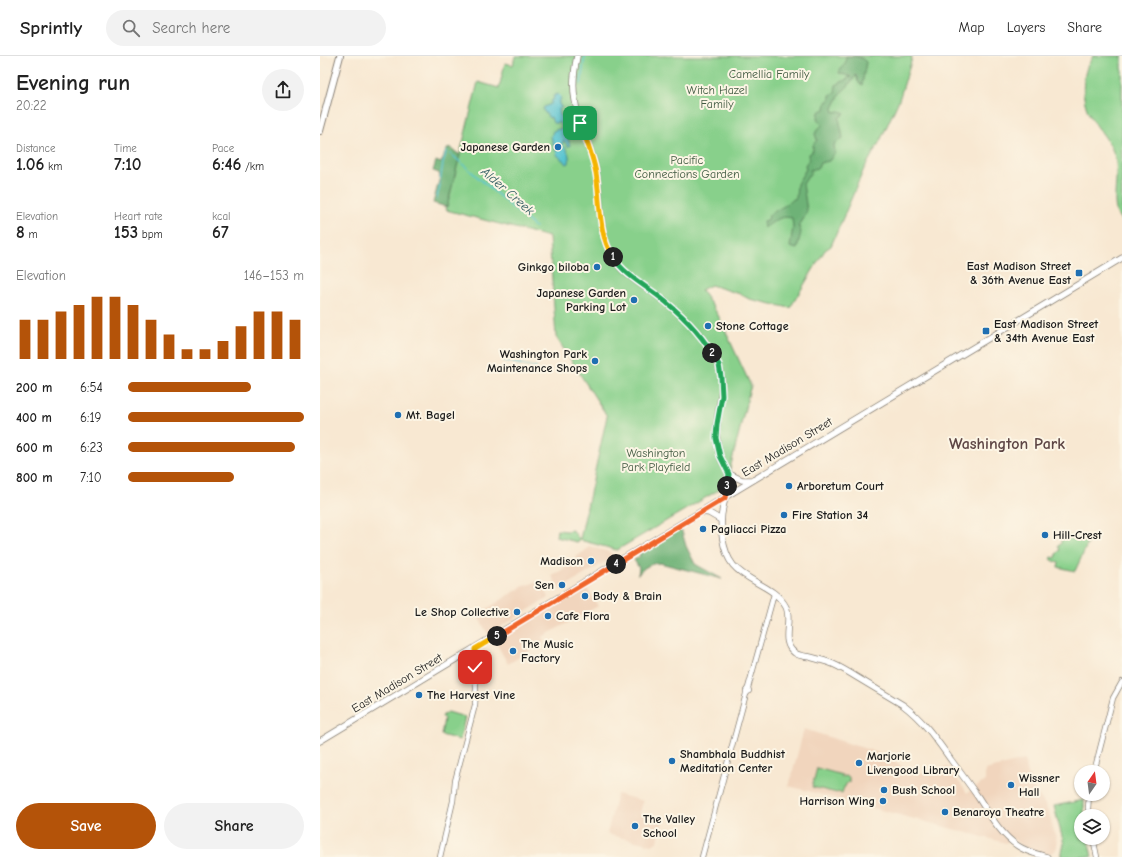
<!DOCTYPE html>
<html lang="en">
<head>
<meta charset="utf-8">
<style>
	:root { --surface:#fff; --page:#f2f2f2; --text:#222; --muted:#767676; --line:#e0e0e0; --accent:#b45309 }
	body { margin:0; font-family:"Comic Neue",sans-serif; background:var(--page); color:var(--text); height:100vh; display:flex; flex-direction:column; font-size:15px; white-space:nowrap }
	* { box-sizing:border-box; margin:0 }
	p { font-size:13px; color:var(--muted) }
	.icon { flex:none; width:22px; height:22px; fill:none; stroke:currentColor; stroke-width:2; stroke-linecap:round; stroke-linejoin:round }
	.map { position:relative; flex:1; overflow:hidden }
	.drawer { display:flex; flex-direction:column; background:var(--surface); width:320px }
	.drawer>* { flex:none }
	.needle { width:26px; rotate:14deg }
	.fabs { position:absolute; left:754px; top:709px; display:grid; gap:8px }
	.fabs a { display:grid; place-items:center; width:36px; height:36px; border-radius:50%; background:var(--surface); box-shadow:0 1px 3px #0004; font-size:20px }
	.pin { position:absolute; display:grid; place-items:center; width:34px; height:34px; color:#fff; margin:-17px; border-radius:8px; box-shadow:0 2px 6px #0006 }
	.km { position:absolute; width:20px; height:20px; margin:-10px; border-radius:50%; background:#222; color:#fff; font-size:11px; line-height:20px; text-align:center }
	.round { display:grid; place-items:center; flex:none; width:42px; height:42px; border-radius:21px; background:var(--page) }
	.head { display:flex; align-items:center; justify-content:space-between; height:68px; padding:0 16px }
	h1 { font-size:22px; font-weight:600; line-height:30px }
	.stats { display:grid; grid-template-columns:repeat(3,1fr); gap:6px; height:68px; padding:4px 16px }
	.stats div { display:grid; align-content:center }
	.stats b { font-size:17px; font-weight:600 }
	.stats small { font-size:11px; font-weight:400 }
	.stats p { font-size:11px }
	.chart { height:112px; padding:8px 16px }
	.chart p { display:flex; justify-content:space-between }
	.chart svg { width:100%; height:72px; margin-top:4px; stroke:var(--accent); stroke-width:6 }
	.primary-button { display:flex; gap:8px; margin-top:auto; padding:8px 16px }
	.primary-button a { flex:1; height:46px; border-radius:24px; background:var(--accent); color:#fff; font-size:16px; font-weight:600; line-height:46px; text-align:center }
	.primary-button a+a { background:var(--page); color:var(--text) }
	ul { padding:0 16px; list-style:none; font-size:13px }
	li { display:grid; grid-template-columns:64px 48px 1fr; align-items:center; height:30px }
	li i { height:10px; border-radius:5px; background:var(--accent) }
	header { display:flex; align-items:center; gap:24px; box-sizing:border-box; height:56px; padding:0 20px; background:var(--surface); border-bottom:1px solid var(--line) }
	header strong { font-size:19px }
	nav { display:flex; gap:22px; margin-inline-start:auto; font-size:14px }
	.search { width:280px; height:36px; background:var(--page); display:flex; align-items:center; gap:10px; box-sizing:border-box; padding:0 14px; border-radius:22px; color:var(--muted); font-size:15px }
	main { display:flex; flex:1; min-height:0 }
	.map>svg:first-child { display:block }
	.built { fill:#f1d5bd }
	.green { fill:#88d08b; stroke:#527654 }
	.forest { fill:#6eb277; stroke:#45674a }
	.water { fill:#58c4d1; stroke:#3a7076 }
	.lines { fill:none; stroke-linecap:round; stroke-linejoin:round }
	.stream { stroke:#58c4d1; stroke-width:1.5 }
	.tertiary-casing { stroke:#8a8277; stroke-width:6 }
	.secondary-casing { stroke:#8a8277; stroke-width:7 }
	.primary-casing { stroke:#8a8277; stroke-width:8 }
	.tertiary { stroke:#fff; stroke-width:4.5 }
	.secondary { stroke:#fff; stroke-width:5.5 }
	.primary { stroke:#fff; stroke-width:6 }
	.split-1-casing { stroke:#fff; stroke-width:8 }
	.split-2-casing { stroke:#fff; stroke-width:8 }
	.split-3-casing { stroke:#fff; stroke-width:8 }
	.split-4-casing { stroke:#fff; stroke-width:8 }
	.split-5-casing { stroke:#fff; stroke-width:8 }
	.split-6-casing { stroke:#fff; stroke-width:8 }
	.split-1 { stroke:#f5b400; stroke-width:5 }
	.split-2 { stroke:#22a559; stroke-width:5 }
	.split-3 { stroke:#22a559; stroke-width:5 }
	.split-4 { stroke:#f0652b; stroke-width:5 }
	.split-5 { stroke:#f0652b; stroke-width:5 }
	.split-6 { stroke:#f5b400; stroke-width:5 }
	.poi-dot { fill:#1f6fb2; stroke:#fcf5e5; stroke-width:1.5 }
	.labels { text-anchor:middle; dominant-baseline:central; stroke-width:4; stroke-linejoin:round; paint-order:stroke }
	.park-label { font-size:12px; fill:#425b43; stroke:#fcf5e5 }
	.poi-label { font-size:12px; font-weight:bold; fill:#1c1c1c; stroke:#fcf5e5; text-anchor:start }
	.street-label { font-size:12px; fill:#1c1c1c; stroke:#fcf5e5 }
	.water-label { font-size:13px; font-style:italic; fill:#345f64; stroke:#fcf5e5 }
	.district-label { font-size:16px; font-weight:bold; fill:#5e4645; stroke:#fcf5e5 }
</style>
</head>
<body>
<header>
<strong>Sprintly</strong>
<div class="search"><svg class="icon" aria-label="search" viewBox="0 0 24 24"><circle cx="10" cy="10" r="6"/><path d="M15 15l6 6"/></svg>Search here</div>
<nav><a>Map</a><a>Layers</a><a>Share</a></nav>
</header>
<main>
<section class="drawer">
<div class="head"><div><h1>Evening run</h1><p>20:22</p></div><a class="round"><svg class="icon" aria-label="share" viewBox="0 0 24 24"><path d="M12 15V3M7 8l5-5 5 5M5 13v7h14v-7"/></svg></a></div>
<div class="stats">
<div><p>Distance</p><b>1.06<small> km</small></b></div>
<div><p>Time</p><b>7:10</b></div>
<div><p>Pace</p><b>6:46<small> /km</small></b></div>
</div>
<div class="stats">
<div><p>Elevation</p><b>8<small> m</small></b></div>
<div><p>Heart rate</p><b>153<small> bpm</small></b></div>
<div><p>kcal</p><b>67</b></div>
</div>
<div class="chart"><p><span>Elevation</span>146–153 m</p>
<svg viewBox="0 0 160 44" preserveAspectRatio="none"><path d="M5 44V20M15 44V20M25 44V15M35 44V11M45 44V6M55 44V6M65 44V11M75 44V20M85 44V29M95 44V38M105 44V38M115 44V33M125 44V24M135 44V15M145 44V15M155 44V20"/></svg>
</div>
<ul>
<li><b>200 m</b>6:54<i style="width:70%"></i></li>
<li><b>400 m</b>6:19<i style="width:100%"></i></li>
<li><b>600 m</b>6:23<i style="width:95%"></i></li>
<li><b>800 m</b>7:10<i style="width:60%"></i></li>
</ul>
<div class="primary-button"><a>Save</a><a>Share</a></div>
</section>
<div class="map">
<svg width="802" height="801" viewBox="0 0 802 801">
	<rect width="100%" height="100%" fill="#fcf5e5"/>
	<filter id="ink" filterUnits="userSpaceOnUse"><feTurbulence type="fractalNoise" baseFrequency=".025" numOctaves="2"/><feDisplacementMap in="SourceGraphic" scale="8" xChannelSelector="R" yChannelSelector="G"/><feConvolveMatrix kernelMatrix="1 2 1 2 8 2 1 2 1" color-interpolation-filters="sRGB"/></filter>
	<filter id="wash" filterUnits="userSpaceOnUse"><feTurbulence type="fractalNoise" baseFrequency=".012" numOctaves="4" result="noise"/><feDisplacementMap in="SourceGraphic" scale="16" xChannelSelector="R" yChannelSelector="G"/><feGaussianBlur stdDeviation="0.9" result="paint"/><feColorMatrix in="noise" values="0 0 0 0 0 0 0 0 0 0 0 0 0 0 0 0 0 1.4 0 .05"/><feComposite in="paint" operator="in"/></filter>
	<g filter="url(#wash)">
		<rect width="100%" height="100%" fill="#f8e8d2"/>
		<g class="built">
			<path d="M270 491 290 496 293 501 241 533 239 532 232 520 257 505 255 502Z"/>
			<path d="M219 525 229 541 227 543 168 578 157 559 202 531Z"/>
			<path d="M266 531 278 550 222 581 224 586 188 608 175 585Z"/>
			<path d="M484 673 562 698 573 704 584 712 599 717 609 718 617 717 627 711 635 720 647 737 665 725V714L704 704 712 730 726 750 729 758 736 782 737 790 735 795 731 797 723 798 702 790 691 781 686 787 469 730Z"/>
			<path d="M297 738 323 745 320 757 343 763 338 785 332 789 287 778Z"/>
		</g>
		<g class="green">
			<path d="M195 0H592L591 6 579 44 560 85 544 113 511 190 505 194 470 252 429 243 420 238 391 229 381 234 393 251 398 259 431 330 429 336 410 413 404 421 402 432 297 494 260 484 257 486 236 481 237 474 247 475 252 474C256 477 256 481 260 483L287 360 236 281 229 181 126 154 158 26 179 32 185 7 193 9Z"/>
			<path d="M773 0H802V166C801 164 799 161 797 158 792 145 798 121 796 106 793 89 783 79 774 66 762 50 761 29 767 11 769 7 771 4 773 0Z"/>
			<path d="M742 478 769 485 755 515 738 511 739 507 734 505 731 503 732 501 736 502 737 497 740 494 738 490 741 487Z"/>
			<path d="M128 656 145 661 140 684 121 679 124 663 122 660Z"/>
			<path d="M497 712 522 719 521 722 525 720 529 721V726L526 728 525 731H524L522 737 518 735 517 737 492 731Z"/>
			<path d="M764 744V760H761V782H768L772 801H741L744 788 734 750Z"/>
		</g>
		<g class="forest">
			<path d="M526 0C533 0 541 0 546 6L542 29 538 26 536 19 528 30 520 38 513 52 514 56 520 55 525 57 519 62 523 82 514 88 515 97 509 105 500 107 498 112 490 114 491 116 483 128 487 155 484 162 479 170 481 176 477 193 470 191 473 171 472 162C459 159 454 166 444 172L443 165 448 164 449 159C454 155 459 153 464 150 468 147 471 144 476 142L477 128 486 113 485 109 489 103V98L493 95C492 90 494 87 497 84L495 78 497 74 502 69 498 62 499 56 505 53 506 46 510 43V39L515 37 516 29 531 21 519 17 521 12 525 8Z"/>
			<path d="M129 91 140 99 127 151 113 147 120 121 119 117 113 115 116 105 121 107 126 95Z"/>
			<path d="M361 472 366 490 375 508 402 523 340 507C331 507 322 512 318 519L319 512 314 504 320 500 319 498Z"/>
		</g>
		<path class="water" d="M238 38 241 41 239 49 242 51 239 53 240 59 245 66 244 73 247 77 250 90H247L246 87 243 85 242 88C248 94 250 99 249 107L247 108 237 99 236 94 234 91 231 81 233 75 242 72 240 67H233L231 61 229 62 223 54 224 51 231 48 232 44 234 43 233 40Z"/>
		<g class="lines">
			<g class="stream">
				<path d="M261 28 264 4 266 0"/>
				<path d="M131 98 215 171"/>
				<path d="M120 125 123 107 126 96 127 95"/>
				<path d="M119 135 120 126"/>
				<path d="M117 143 118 136"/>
				<path d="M183 304 216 312"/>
			</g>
		</g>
	</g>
	<g filter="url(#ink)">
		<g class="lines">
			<g class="tertiary-casing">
				<g id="tertiary">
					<path d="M428 632 429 635 426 638V635L428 632 454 538"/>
					<path d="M774 716 793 642 802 626"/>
					<path d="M769 738 768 753 769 760"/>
					<path d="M773 782 777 801"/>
					<path d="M120 801 133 745 135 725 155 649 156 633 155 593"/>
					<path d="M382 801 426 638"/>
				</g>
			</g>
			<g class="secondary-casing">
				<g id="secondary">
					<path d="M257 0C254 15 252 29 255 44 258 66 268 85 274 106 284 140 274 181 299 210 309 222 323 229 335 238 356 253 383 278 395 302 411 332 393 356 397 385 398 392 399 399 402 405 404 409 409 414 409 419 409 429 405 441 403 451 399 468 402 495 413 509 428 527 455 530 466 551 473 565 459 586 475 597 479 600 484 600 490 601 498 603 506 605 513 608 522 612 530 617 538 622 553 631 568 640 583 649 604 665 616 683 631 704 640 716 649 728 658 741 669 758 681 779 698 790 707 796 717 798 727 801"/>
					<path d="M409 418 422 424H432"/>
					<path d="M383 456 389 457 401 464"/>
					<path d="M0 685 802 202"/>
				</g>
			</g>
			<g class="primary-casing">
				<path id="primary" d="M0 75 20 0"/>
			</g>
			<use href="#tertiary" class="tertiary"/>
			<use href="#secondary" class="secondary"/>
			<use href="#primary" class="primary"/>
		</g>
	</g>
	<g class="lines" filter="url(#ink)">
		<g class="split-1-casing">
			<path id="split-1" d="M260 67C266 83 273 100 276 117 281 145 277 176 293 201"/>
		</g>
		<g class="split-2-casing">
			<path id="split-2" d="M293 201C304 218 321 227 337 239 358 255 378 274 392 297"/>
		</g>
		<g class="split-3-casing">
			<path id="split-3" d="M392 297 399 309 401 321 402 340 397 368 396 382 400 400 409 418 407 430"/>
		</g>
		<g class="split-4-casing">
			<path id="split-4" d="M296 508 405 442 407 430"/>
		</g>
		<g class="split-5-casing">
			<path id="split-5" d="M177 580 296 508"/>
		</g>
		<g class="split-6-casing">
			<path id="split-6" d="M155 611V593L177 580"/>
		</g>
		<use href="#split-1" class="split-1"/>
		<use href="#split-2" class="split-2"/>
		<use href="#split-3" class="split-3"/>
		<use href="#split-4" class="split-4"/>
		<use href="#split-5" class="split-5"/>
		<use href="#split-6" class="split-6"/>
	</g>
	<g class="poi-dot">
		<circle cx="238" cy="91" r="4"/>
		<circle cx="277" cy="211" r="4"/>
		<rect x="755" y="213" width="8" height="8" rx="2"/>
		<circle cx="314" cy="244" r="4"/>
		<circle cx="388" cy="270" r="4"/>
		<rect x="662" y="271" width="8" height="8" rx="2"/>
		<circle cx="275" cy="305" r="4"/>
		<circle cx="78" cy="359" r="4"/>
		<circle cx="469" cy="430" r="4"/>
		<circle cx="464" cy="459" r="4"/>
		<circle cx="383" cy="473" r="4"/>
		<circle cx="725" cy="479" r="4"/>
		<circle cx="271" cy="505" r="4"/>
		<circle cx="242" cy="529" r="4"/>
		<circle cx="265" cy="540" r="4"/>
		<circle cx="197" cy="556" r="4"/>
		<circle cx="228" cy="560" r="4"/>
		<circle cx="193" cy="595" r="4"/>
		<circle cx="99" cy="639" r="4"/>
		<circle cx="352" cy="705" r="4"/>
		<circle cx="539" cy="707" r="4"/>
		<circle cx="691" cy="729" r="4"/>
		<circle cx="564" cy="734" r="4"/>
		<circle cx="563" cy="745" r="4"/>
		<circle cx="625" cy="756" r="4"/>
		<circle cx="315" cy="770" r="4"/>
	</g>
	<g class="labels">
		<g class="park-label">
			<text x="449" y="18">Camellia Family</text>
			<text x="397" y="34">Witch Hazel<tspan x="397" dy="14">Family</tspan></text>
			<text x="367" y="104">Pacific<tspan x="367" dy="14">Connections Garden</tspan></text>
			<text x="336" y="397">Washington<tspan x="336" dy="14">Park Playfield</tspan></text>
		</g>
		<g class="poi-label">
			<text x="230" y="91" text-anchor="end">Japanese Garden</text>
			<text x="751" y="210" text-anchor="end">East Madison Street<tspan x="751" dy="14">&amp; 36th Avenue East</tspan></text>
			<text x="269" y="211" text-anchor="end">Ginkgo biloba</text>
			<text x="306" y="237" text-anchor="end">Japanese Garden<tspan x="306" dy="14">Parking Lot</tspan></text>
			<text x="674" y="268">East Madison Street<tspan x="674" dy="14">&amp; 34th Avenue East</tspan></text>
			<text x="396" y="270">Stone Cottage</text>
			<text x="267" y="298" text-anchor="end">Washington Park<tspan x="267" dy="14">Maintenance Shops</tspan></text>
			<text x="86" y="359">Mt. Bagel</text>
			<text x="477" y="430">Arboretum Court</text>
			<text x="472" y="459">Fire Station 34</text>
			<text x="391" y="473">Pagliacci Pizza</text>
			<text x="733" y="479">Hill-Crest</text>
			<text x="263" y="505" text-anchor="end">Madison</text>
			<text x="234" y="529" text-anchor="end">Sen</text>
			<text x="273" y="540">Body &amp; Brain</text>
			<text x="189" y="556" text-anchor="end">Le Shop Collective</text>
			<text x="236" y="560">Cafe Flora</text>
			<text x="201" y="588">The Music<tspan x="201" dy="14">Factory</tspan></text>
			<text x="107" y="639">The Harvest Vine</text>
			<text x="360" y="698">Shambhala Buddhist<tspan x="360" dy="14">Meditation Center</tspan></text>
			<text x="547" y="700">Marjorie<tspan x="547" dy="14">Livengood Library</tspan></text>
			<text x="699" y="722">Wissner<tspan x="699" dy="14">Hall</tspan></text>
			<text x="572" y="734">Bush School</text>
			<text x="555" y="745" text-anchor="end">Harrison Wing</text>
			<text x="633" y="756">Benaroya Theatre</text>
			<text x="323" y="763">The Valley<tspan x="323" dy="14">School</tspan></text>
		</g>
		<g class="street-label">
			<text transform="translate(467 391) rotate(-31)">East Madison Street</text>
			<text transform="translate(77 627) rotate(-31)">East Madison Street</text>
		</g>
		<g class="water-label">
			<text transform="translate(188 135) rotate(41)">Alder Creek</text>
		</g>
		<g class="district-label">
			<text x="687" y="388">Washington Park</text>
		</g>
	</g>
</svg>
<div class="fabs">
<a><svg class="needle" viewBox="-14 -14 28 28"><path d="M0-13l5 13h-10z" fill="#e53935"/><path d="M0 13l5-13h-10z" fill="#767676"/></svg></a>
<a><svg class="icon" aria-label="layers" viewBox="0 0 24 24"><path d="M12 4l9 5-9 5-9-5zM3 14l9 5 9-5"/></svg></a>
</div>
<div class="pin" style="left:260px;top:67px;background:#1e9e55"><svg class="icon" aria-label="arrive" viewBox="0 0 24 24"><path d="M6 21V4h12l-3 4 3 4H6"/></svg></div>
<div class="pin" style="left:155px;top:611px;background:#d93025"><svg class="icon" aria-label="check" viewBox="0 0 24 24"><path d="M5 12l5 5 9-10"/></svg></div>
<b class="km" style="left:293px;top:201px">1</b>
<b class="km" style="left:392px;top:297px">2</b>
<b class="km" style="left:407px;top:430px">3</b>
<b class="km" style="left:296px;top:508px">4</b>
<b class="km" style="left:177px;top:580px">5</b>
</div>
</main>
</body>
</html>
